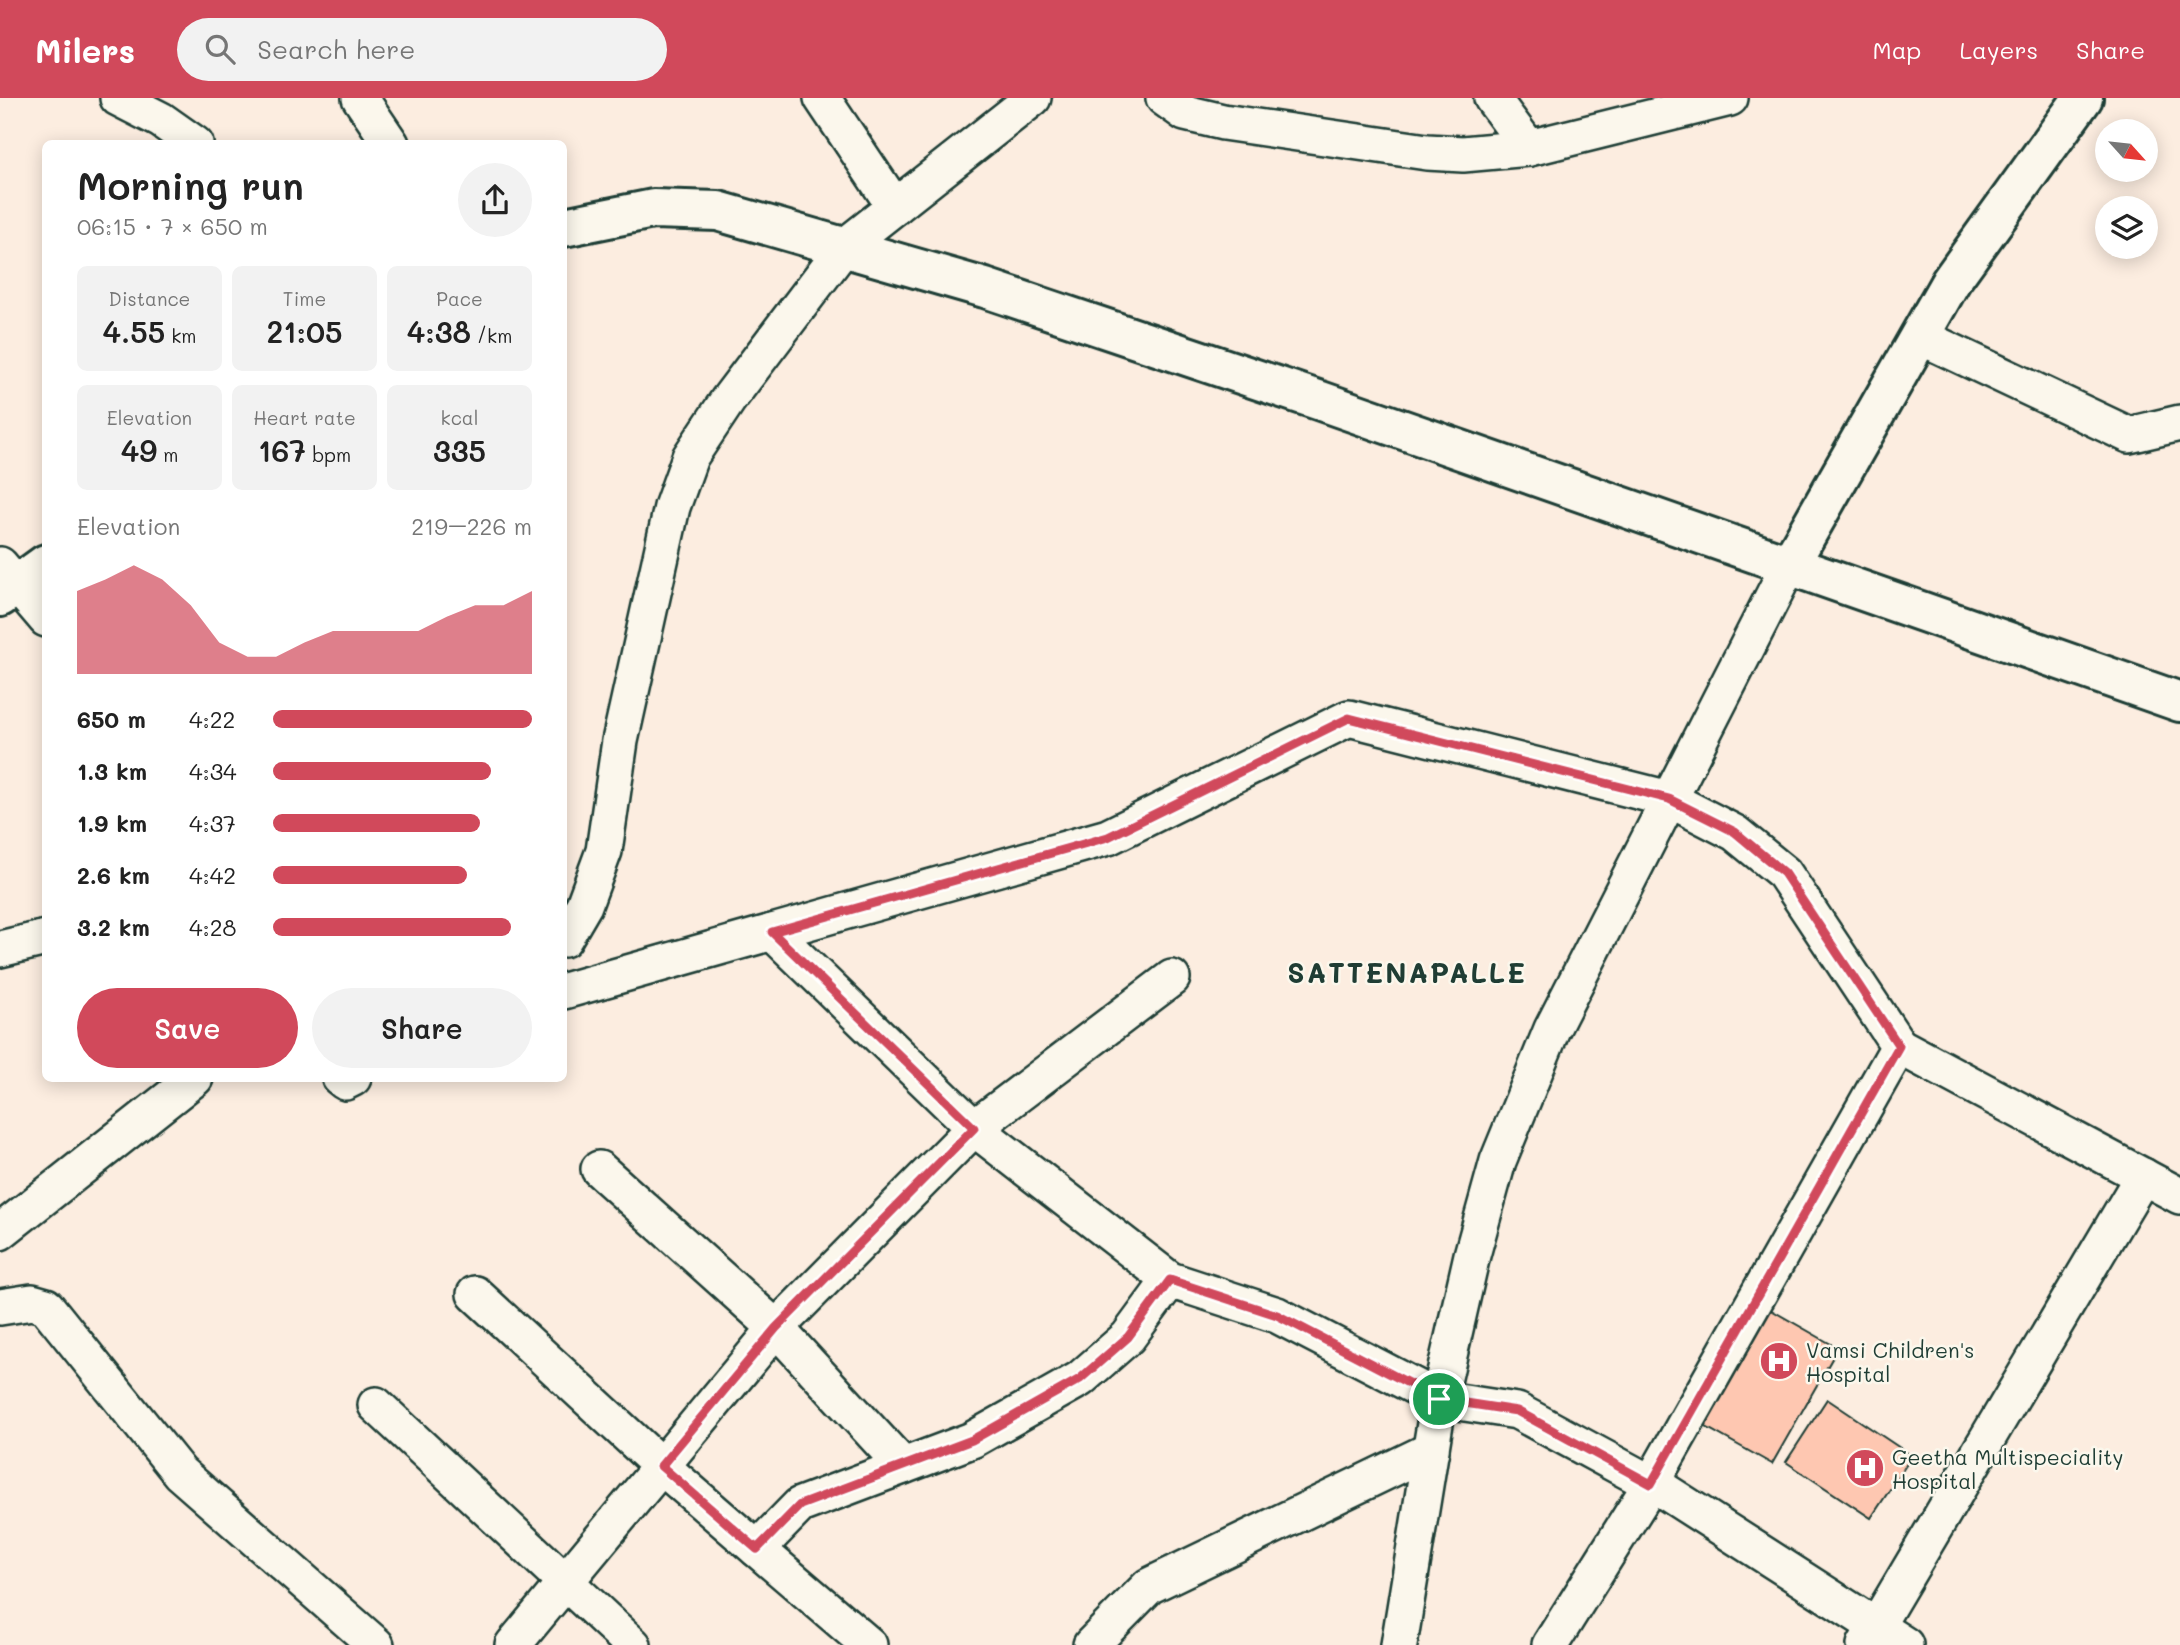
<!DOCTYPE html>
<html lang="en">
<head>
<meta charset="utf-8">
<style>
	:root { --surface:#fff; --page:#f2f2f2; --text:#222; --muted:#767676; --accent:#d1495b }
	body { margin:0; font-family:Mali,sans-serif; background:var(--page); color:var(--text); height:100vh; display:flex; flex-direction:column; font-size:26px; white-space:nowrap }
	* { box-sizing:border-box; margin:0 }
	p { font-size:23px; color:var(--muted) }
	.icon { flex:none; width:38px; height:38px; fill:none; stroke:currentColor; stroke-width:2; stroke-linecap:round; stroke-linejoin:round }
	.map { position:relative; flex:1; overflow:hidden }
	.details { position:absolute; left:42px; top:42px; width:525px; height:942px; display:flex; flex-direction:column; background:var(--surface); border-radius:10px; box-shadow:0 4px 18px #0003 }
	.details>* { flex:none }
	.needle { width:46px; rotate:117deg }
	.buttons { position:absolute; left:2095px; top:21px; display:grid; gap:14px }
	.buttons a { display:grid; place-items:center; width:63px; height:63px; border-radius:50%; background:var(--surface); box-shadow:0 4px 18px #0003; font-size:35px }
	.pin { position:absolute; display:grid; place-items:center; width:60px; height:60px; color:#fff; margin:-30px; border:4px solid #fff; border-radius:50%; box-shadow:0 2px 7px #0007 }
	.round { display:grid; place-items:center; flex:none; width:74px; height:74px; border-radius:37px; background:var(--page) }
	.head { display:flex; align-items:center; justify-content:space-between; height:119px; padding:0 35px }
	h1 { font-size:38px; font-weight:600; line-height:52px }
	.figures { display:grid; grid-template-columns:repeat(3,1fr); gap:10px; height:119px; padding:7px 35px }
	.figures div { display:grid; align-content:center; border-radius:10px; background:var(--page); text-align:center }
	.figures b { font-size:30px; font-weight:600 }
	.figures small { font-size:19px; font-weight:400 }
	.figures p { font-size:19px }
	.chart { height:196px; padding:14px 35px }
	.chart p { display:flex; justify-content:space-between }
	.chart svg { width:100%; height:126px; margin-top:7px; fill:var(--accent); opacity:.7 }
	.cta { display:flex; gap:14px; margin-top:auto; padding:14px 35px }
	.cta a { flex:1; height:80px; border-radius:42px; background:var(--accent); color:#fff; font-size:28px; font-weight:600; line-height:80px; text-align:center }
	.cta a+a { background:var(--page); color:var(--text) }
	ul { padding:0 35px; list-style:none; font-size:23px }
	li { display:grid; grid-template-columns:112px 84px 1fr; align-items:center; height:52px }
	li i { height:18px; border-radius:9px; background:var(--accent) }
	header { display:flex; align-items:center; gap:42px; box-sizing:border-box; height:98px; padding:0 35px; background:var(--accent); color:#fff }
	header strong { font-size:33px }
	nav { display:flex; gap:38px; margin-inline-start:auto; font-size:24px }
	.search { width:490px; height:63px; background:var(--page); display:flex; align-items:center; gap:18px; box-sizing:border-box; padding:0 24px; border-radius:38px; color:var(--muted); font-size:26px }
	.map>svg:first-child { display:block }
	.building { fill:#fec7b1; stroke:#1f3d34; stroke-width:2 }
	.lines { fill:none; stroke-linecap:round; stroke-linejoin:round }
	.minor-casing { stroke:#1f3d34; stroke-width:40 }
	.tertiary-casing { stroke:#1f3d34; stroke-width:44 }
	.secondary-casing { stroke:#1f3d34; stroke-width:44 }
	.minor { stroke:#fbf7ec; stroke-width:35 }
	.tertiary { stroke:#fbf7ec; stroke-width:38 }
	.secondary { stroke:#fbf7ec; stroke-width:38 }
	.route-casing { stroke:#fff; stroke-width:14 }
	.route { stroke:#d1495b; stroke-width:9 }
	.labels { text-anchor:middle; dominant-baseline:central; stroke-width:5; stroke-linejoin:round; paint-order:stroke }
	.poi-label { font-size:21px; fill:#1f3d34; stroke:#fbf7ec; text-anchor:start }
	.district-label { font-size:28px; font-weight:bold; letter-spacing:2px; fill:#1f3d34; stroke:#fbf7ec }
</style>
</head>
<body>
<header>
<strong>Milers</strong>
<div class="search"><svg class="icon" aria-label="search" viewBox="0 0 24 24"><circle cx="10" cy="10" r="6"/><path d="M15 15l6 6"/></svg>Search here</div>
<nav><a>Map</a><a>Layers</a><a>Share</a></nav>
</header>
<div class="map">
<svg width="2180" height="1547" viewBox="0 0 2180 1547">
	<rect width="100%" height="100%" fill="#fcede0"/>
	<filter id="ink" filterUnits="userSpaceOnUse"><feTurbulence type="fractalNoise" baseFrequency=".0143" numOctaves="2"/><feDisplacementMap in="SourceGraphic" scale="14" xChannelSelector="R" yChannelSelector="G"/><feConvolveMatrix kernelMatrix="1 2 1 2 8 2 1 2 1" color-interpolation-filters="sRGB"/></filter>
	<g filter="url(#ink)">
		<g class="building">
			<path d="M1766 1209 1838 1250 1772 1366 1699 1325Z"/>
			<path d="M1827 1301 1912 1358 1871 1420 1786 1364Z"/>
		</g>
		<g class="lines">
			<g class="minor-casing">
				<g id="minor">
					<path d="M118 0 161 22 195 46"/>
					<path d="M360 0 391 46"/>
					<path d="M822 0 895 109"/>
					<path d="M1164 0 1185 15 1223 24 1427 54 1463 56 1529 50 1730 0"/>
					<path d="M1492 0 1529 50"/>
					<path d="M1919 238 2129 337 2180 325"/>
					<path d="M0 467 46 521"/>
					<path d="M772 834 974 1030 776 1230 903 1368"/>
					<path d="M564 841 584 807 604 753 620 643 672 409 690 359 728 302 844 149 1033 0"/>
					<path d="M0 851 46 840"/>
					<path d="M1172 880 974 1030 1170 1182 1277 1217 1439 1301 1517 1313 1663 1392 1905 1547"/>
					<path d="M564 893 1108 739 1349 620 1669 701 1735 735 1784 775 1899 948 1651 1386 1550 1547"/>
					<path d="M1899 948 2180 1098"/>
					<path d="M340 980 345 984 353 980"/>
					<path d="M0 1134 195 980"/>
					<path d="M475 1196 661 1368 757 1451"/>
					<path d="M0 1209 32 1204 46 1208 180 1375 376 1547"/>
					<path d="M376 1307 633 1547"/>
					<path d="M513 1547 776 1230 599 1071"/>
					<path d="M869 1547 757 1451 800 1407 972 1342 1080 1281 1128 1239 1170 1182"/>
					<path d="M1091 1547 1149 1488 1431 1352"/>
					<path d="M1399 1547 1439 1301 1472 1157 1498 1063 1552 931 1789 467"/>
					<path d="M1865 1547 2143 1078"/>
				</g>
			</g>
			<g class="tertiary-casing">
				<path id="tertiary" d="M1789 467 1951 183 2083 0"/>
			</g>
			<g class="secondary-casing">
				<g id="secondary">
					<path d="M564 129 653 111 718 113 985 190 1318 302 2180 604"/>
					<path d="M0 499 46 466"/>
				</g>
			</g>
			<use href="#minor" class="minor"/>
			<use href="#tertiary" class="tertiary"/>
			<use href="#secondary" class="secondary"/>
		</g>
	</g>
	<g class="lines" filter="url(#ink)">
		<g class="route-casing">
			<path id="route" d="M1349 620 1669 701 1735 734 1784 775 1899 948 1651 1386 1517 1313 1439 1301 1277 1217 1170 1182 1128 1239 1080 1281 972 1342 800 1407 757 1451 661 1368 776 1230 974 1030 772 834 1108 739Z"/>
		</g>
		<use href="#route" class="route"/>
	</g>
	<defs>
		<g id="hospital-disc" transform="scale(2.0125)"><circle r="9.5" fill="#d1495b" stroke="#fbf7ec"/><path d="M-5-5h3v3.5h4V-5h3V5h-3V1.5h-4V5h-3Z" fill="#fff"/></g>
	</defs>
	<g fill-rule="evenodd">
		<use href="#hospital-disc" x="1779" y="1263"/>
		<use href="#hospital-disc" x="1865" y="1370"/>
	</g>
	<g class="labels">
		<g class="poi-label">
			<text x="1806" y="1251">Vamsi Children's<tspan x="1806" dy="24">Hospital</tspan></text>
			<text x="1892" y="1358">Geetha Multispeciality<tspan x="1892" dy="24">Hospital</tspan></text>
		</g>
		<g class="district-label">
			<text x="1407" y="874">SATTENAPALLE</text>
		</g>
	</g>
</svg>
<div class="buttons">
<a><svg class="needle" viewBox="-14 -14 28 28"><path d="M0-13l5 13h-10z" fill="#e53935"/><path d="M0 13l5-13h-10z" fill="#767676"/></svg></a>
<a><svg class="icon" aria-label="layers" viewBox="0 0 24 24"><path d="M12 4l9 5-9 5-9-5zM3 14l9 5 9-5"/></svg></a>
</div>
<div class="pin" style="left:1439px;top:1301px;background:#1e9e55"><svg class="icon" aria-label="arrive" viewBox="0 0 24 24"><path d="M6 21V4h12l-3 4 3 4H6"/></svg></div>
<section class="details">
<div class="head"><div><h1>Morning run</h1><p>06:15 · 7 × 650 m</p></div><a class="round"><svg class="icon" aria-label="share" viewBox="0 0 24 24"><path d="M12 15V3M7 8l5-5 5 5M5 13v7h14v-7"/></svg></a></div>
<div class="figures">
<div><p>Distance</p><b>4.55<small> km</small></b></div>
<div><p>Time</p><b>21:05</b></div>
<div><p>Pace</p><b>4:38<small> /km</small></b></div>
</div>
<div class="figures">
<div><p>Elevation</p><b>49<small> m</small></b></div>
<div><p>Heart rate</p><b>167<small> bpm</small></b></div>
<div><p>kcal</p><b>335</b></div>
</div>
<div class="chart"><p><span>Elevation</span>219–226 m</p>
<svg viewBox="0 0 160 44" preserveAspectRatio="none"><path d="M0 44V15L10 11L20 6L30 11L40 20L50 33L60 38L70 38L80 33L90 29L100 29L110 29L120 29L130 24L140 20L150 20L160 15V44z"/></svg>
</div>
<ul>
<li><b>650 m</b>4:22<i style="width:100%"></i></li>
<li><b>1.3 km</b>4:34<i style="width:84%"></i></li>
<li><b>1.9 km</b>4:37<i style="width:80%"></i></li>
<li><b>2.6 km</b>4:42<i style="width:75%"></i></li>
<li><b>3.2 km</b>4:28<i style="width:92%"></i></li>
</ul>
<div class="cta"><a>Save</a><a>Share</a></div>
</section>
</div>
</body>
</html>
